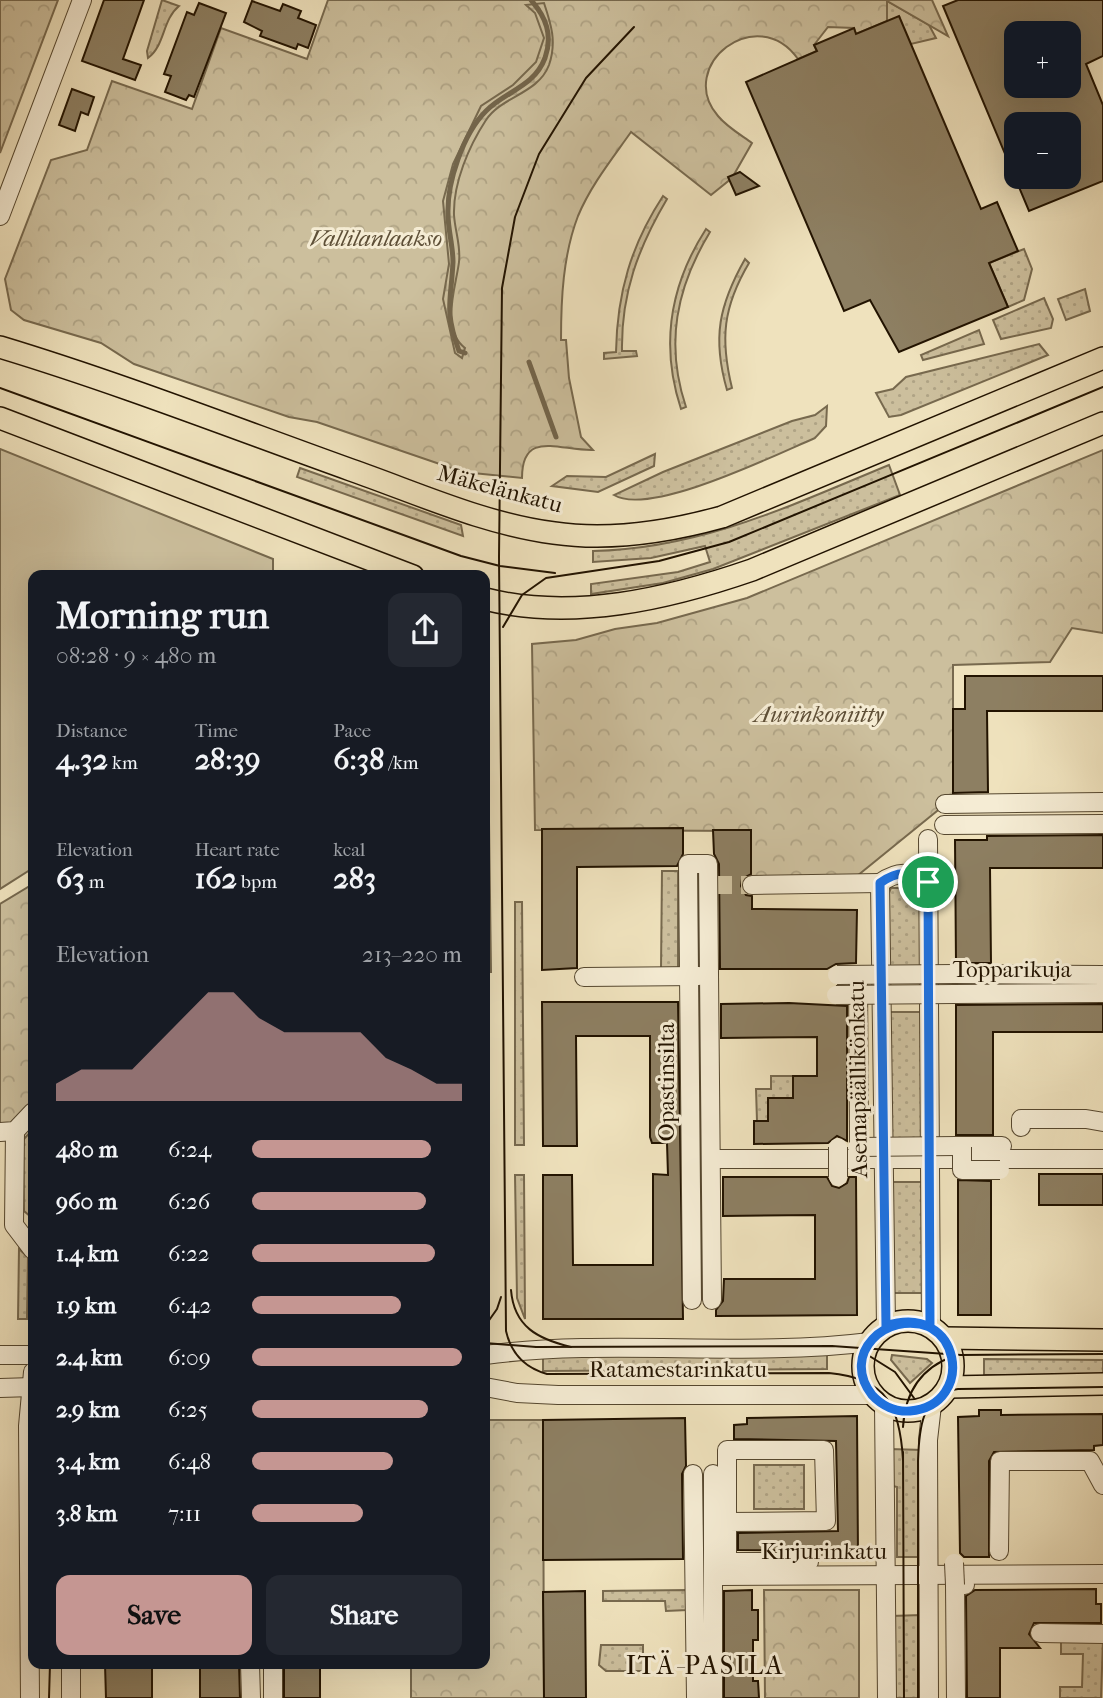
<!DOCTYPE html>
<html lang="en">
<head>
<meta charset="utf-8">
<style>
	:root { --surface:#171b24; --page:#242831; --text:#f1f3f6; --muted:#9ea1a6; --accent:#c59692 }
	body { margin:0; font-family:"IM FELL French Canon",serif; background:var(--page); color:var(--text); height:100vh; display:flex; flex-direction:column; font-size:26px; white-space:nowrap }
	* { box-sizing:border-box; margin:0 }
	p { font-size:23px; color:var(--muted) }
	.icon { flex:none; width:38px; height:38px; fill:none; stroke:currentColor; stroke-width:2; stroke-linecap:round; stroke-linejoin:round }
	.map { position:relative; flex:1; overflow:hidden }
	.drawer { position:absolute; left:28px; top:570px; width:462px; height:1099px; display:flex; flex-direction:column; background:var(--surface); border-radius:14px; box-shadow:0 7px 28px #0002 }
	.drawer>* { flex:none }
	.buttons { position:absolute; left:1004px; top:21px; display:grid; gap:14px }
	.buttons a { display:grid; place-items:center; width:77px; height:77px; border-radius:14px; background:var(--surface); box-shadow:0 7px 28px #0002; font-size:35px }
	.pin { position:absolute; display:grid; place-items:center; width:60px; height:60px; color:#fff; margin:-30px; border:4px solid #fff; border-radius:50%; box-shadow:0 2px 7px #0007 }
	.round { display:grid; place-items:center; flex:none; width:74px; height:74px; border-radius:14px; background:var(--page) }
	.headline { display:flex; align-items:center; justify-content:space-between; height:119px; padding:0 28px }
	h1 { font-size:38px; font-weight:700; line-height:52px }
	.metrics { display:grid; grid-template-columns:repeat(3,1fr); gap:10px; height:119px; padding:7px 28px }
	.metrics div { display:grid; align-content:center }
	.metrics b { font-size:30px; font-weight:700 }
	.metrics small { font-size:19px; font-weight:400 }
	.metrics p { font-size:19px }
	.chart { height:196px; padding:14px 28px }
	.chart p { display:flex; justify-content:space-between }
	.chart svg { width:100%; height:126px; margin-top:7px; fill:var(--accent); opacity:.7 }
	.action { display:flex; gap:14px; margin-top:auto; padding:14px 28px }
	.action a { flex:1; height:80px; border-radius:14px; background:var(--accent); color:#111; font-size:28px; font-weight:700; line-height:80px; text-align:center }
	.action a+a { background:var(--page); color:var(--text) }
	ul { padding:0 28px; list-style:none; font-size:23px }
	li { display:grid; grid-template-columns:112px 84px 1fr; align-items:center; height:52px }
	li i { height:18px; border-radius:9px; background:var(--accent) }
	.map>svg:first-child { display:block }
	.grass { fill:url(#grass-dots); stroke:#77694e; stroke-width:2 }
	.forest { fill:url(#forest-crowns); stroke:#77694e; stroke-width:2 }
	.wetland { fill:url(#wetland-marsh); stroke:#77694e; stroke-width:2 }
	.garden { fill:#ccbf9d; stroke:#77694e; stroke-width:2 }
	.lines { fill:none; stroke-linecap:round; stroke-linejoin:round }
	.stream { stroke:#73654b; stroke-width:5 }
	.building { fill:#8d7f62; stroke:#221300; stroke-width:2; fill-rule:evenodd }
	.minor-tunnel { stroke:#d0c3a1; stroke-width:18; stroke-dasharray:18 9; stroke-linecap:butt }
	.minor-casing { stroke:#55472f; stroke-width:20 }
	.major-casing { stroke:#221300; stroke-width:24 }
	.minor { stroke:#f5ecd4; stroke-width:18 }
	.major { stroke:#efe2bd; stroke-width:21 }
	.tram { stroke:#221300; stroke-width:2 }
	.minor-bridge-casing { stroke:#55472f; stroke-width:20; stroke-linecap:butt }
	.minor-bridge { stroke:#f5ecd4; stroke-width:18 }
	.route-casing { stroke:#fff; stroke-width:14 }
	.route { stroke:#1a73e8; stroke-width:9 }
	.labels { text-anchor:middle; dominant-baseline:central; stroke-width:6; stroke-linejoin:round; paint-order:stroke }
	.park-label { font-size:23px; font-style:italic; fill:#5e4f37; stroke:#f5ecd4 }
	.street-label { font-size:23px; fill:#221300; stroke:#f5ecd4 }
	.quarter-label { font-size:26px; letter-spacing:2px; fill:#221300; stroke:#f5ecd4 }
</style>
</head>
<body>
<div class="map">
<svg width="1103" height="1698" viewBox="0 0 1103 1698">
	<defs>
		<pattern id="grass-dots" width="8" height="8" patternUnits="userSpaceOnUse" patternTransform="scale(1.75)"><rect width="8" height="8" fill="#ccbf9d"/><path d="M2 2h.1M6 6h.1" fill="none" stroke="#afa385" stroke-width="1.8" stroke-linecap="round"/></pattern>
		<pattern id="forest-crowns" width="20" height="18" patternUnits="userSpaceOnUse" patternTransform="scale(1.75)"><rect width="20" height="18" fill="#ccbf9d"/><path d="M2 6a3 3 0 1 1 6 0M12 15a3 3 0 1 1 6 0" fill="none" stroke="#afa385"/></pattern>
		<pattern id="wetland-marsh" width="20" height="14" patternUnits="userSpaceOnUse" patternTransform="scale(1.75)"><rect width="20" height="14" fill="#ccbf9d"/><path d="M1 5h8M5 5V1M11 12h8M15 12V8" fill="none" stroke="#afa385"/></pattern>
	</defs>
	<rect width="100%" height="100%" fill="#efe2bd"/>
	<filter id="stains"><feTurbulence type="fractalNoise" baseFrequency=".00286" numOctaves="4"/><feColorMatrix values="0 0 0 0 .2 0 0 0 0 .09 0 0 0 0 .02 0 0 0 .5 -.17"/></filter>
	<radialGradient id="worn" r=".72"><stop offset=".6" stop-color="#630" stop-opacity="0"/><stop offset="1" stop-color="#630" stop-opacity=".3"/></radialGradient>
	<g class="grass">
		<path d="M162 0 179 6C162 20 165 46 148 58L147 51Z"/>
		<path d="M887 1 929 25 936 38 911 44 887 21Z"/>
		<path d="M663 196 667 199C638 248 621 294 622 351H636L637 356 604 359V353L616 352C617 293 631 245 663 196Z"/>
		<path d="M706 229 710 232C676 288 665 344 686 407L681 409C660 345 670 285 706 229Z"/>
		<path d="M1024 249 1032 269 1024 300 1008 307 989 263Z"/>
		<path d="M745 259 749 263C723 307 720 339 732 388L727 390C712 338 719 305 745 259Z"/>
		<path d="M1085 289 1090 311 1066 320 1058 299Z"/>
		<path d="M1044 298 1053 319 1051 328 1001 339 993 320Z"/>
		<path d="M979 330 984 344 923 360 921 355Z"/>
		<path d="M1039 344 1048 355 901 415 889 417 876 393 893 389 906 377Z"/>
		<path d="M827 406 826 426 815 438C777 454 650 517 614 495L663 472 792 421 815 415Z"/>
		<path d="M655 454 654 466 598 492 552 486 567 476 606 477Z"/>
		<path d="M889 465 900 495 713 569 663 583 591 594V584L678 572 710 562 705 546 651 558 593 562V551C700 549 792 505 889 465Z"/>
		<path d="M300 468 461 525 463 536 297 477Z"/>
		<path d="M662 871H678V969H661Z"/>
		<path d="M891 888H913L922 891V967H888L887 898Z"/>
		<path d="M515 902H522L524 1145H515Z"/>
		<path d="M888 1012H924L925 1139 889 1140Z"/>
		<path d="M771 1076H793V1098L768 1121H757L756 1089H771Z"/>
		<path d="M33 1129V1216L31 1217 24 1211 23 1140Z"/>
		<path d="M515 1175H524L525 1319 517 1298Z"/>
		<path d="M892 1182H923L924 1293H894Z"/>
		<path d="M19 1249 28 1257 27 1319H18Z"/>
		<path d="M827 1353V1369L543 1371V1355Z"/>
		<path d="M892 1355 927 1359 932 1363 910 1383 891 1360Z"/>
		<path d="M984 1359 1103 1360V1375H984Z"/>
		<path d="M889 1449 923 1450 922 1557H897V1487L893 1486Z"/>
		<rect x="754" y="1465" width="50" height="44"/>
		<path d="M687 1590V1610L666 1611 665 1601H603V1591Z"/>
		<path d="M921 1615V1698H891V1616Z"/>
		<path d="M1061 1638 1103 1639 1101 1698H1060V1687H1082L1083 1654H1061Z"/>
		<path d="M601 1645H643V1671H606L599 1665Z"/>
	</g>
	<g class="forest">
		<path d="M0 0H58L0 153Z"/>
		<path d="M328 0H932L948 36 887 1V21L856 34 854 28 828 27 814 45 817 51 798 59C757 1 675 66 718 116 727 127 741 135 752 143L732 178 711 195 631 132C612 159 591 185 578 216 563 255 561 299 561 340H566L569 378 581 437 593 450C560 451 522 429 522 478L463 472 317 422 289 417 134 364 101 343 24 320 11 310 5 279 51 160 87 150 112 81 192 109 221 28 307 59Z"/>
		<path d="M1103 450V633L1072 628 1050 662 953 665V798L857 876 751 877V831L535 830 532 644 576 640 615 629 657 623 747 598Z"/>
		<path d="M485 646 487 671 491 972H485Z"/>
		<path d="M33 884V1103L12 1125H0V904Z"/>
		<path d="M485 1002 489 1247V1280L485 1301Z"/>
		<path d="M485 1420H543L544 1698H411V1664H485Z"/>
		<path d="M764 1590H859V1698H765Z"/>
	</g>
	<path class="wetland" d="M544 3C551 24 557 42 549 65 538 94 502 96 486 120 469 146 453 183 454 215 455 231 461 246 459 262 456 287 440 329 465 348L462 358 455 353 443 299 449 264 443 201 453 164 481 106 513 85 536 62 544 38 535 13 526 5Z"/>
	<path class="garden" d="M0 449 273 559V576H33V868L0 889Z"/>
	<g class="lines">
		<g class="stream">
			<path d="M465 353 459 351C444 309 451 303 453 262 453 246 448 230 448 214 447 182 463 134 486 111 506 91 534 87 545 58 553 35 546 17 531 0"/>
			<path d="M529 362 556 437"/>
		</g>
	</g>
	<g class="building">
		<path d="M104 0H144L123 59 141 65 135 80 82 61Z"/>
		<path d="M958 0H1103V56L1086 64 1103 105V181L1029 211 943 6ZM1017 33H1069V86H1017ZM1017 124H1069V177H1017Z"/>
		<path d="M252 1 280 11 283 4 301 11 298 18 316 25 308 48 298 44 296 49 260 36 262 31 244 22Z"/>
		<path d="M199 3 226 13 194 97 189 95 186 100 165 92 171 76 164 74 187 12 194 15Z"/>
		<path d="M899 16 981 209 997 202 1018 251 989 263 1008 307 899 352 870 300 844 311 746 82 817 51 814 45 854 28 856 34Z"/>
		<path d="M72 89 94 97 88 115 81 112 75 131 59 125Z"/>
		<path d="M740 172 759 186 736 195 728 177Z"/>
		<path d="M965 676H1103V711H987L988 792 953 793V709H965Z"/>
		<path d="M683 828V854L677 866 577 867V968L542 970V829Z"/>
		<path d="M713 830H751V874L742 879 741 886 746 895 752 896V909L857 910 856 963 836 964 827 969H720L719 864 714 854Z"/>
		<path d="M1103 835V868H990L991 963H956L955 840H987V836Z"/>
		<path d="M542 1002H678L683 1319H543V1175H572L573 1265H653V1174L668 1175 667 1143H652L650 1137V1036H576L577 1146H543Z"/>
		<path d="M789 1003 847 1006V1141L837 1136 828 1143 754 1144V1121H768V1098H793V1076H817V1037L721 1038V1004Z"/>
		<path d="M1103 1004V1032H993V1135H956V1005Z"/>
		<rect x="1039" y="1174" width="64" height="31"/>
		<path d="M723 1177H827L832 1186 839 1188 847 1183 849 1177H856L857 1315 716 1316V1310L723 1301 724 1279H815V1215L723 1216Z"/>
		<path d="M958 1180 991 1181V1315H958Z"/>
		<path d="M979 1410H1001V1415L1103 1414V1445L1094 1446V1450L994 1452 989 1461V1557H964L960 1553 958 1417 979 1416Z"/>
		<path d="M857 1416 858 1557 819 1558 809 1551 738 1550V1533L838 1531 836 1441 734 1439V1425L747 1424V1418Z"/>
		<path d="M685 1418 686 1466 682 1474 683 1559 543 1560V1420Z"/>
		<path d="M1096 1589V1604H1101V1623H1034L1029 1634 1040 1648H1000V1698H967L966 1596 975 1590Z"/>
		<path d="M752 1590V1610H758V1640H753V1681H758L759 1698H724V1591Z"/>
		<path d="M585 1591 586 1698H544L543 1592Z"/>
		<path d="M105 1664H152V1698H106Z"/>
		<path d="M200 1664H239L240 1698H200Z"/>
		<rect x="284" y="1664" width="36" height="34"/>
	</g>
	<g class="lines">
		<path class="minor-tunnel" d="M714 885H752"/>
		<g class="minor-casing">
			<g id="minor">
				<path d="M0 216 82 0"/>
				<path d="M945 804 1103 802"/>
				<path d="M944 825 1103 824"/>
				<path d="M928 839 931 1327"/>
				<path d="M752 885 880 883"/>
				<path d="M955 974 1103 975"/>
				<path d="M858 975 859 1147"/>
				<path d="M584 977 699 976"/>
				<path d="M955 994 1103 993"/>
				<path d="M1021 1127V1119H1086L1103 1122"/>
				<path d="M15 1131 14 1225 33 1250"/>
				<path d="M0 1132 15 1131 33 1112"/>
				<path d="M957 1146H1002"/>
				<path d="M715 1159H1103"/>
				<path d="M692 1300 688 864H708L712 1300"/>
				<path d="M886 1326 880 883C899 870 908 872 928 882"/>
				<path d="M0 1355H33"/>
				<path d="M485 1355C612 1338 742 1358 870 1342"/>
				<path d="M485 1387 517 1393 558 1395H873"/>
				<path d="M0 1388 33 1387"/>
				<path d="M884 1405 887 1698"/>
				<path d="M693 1474 696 1698"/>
				<path d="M713 1474V1698"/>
				<path d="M727 1522V1450H824L826 1521 727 1522V1562"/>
				<path d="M999 1551 1000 1461H1090L1103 1485"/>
				<path d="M718 1562H809"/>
				<path d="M719 1576 1103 1574"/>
				<path d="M1040 1633 1103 1634"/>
				<path d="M71 1664V1698"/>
				<path d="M250 1664 251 1698"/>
				<path d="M30 1698 28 1426 33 1372"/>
				<path d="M273 1698V1664"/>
				<path d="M929 1698 928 1440 932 1405"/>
				<path d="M956 1698 955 1585H965"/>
			</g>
		</g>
		<g class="major-casing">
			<g id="major">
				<path d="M0 347C119 383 234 428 351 470 417 493 484 524 554 533 609 541 668 532 722 517L1103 358"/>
				<path d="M0 418 413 576"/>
				<path d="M485 599C573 621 668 599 752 570L1103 423"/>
				<circle cx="908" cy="1366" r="45"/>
				<path d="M944 1338 1103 1340"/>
				<path d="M949 1387 1103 1384"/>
			</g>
		</g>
		<use href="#minor" class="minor"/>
		<use href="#major" class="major"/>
		<g class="tram">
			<path d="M634 27 586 78 539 154 515 217 502 288 499 557 506 1331C511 1353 525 1368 547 1374L829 1373C887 1378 900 1407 903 1460"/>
			<path d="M0 388 461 556 500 566 555 573"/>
			<path d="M503 627 522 595 546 578 659 561 729 542 1103 387"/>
			<path d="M511 1290C514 1327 538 1339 571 1347"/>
			<path d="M485 1326 497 1309 501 1297"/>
			<path d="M485 1343 536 1347 832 1346 961 1355 1103 1354"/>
			<path d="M863 1352 895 1372 914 1398"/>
			<path d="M903 1427C905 1393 920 1368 954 1356"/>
			<path d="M903 1452 904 1698"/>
			<path d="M49 1698 50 1664"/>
			<path d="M918 1698V1461C919 1430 921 1394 958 1389L1103 1387"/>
		</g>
		<g class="minor-bridge-casing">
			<g id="minor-bridge">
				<path d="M837 975 955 974"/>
				<path d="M836 995 955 994"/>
				<path d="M838 1147V1177"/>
				<path d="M857 1147 957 1146"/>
				<path d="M962 1147V1170H1000"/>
				<path d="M954 1563 955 1585"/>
			</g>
		</g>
		<use href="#minor-bridge" class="minor-bridge"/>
	</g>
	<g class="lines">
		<g class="route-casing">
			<path id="route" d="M928 882 930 1327C886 1310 840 1354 872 1395 882 1406 896 1412 910 1411 977 1406 962 1301 886 1326L880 883C899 870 908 872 928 882"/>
		</g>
		<use href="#route" class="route"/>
	</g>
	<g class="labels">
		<g class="park-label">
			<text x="376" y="238">Vallilanlaakso</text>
			<text x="819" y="714">Aurinkoniitty</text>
		</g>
		<g class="street-label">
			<text transform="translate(500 489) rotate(15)">Mäkelänkatu</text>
			<text x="1012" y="969">Topparikuja</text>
			<text transform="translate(858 1079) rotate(-91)">Asemapäällikönkatu</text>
			<text transform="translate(666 1082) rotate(-90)">Opastinsilta</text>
			<text x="678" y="1369">Ratamestarinkatu</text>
			<text x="824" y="1551">Kirjurinkatu</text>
		</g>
		<g class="quarter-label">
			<text x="705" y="1665">ITÄ-PASILA</text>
		</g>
	</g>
	<rect width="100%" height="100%" filter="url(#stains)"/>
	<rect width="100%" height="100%" fill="url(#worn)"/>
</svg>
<div class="buttons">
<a>+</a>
<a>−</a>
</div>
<div class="pin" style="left:928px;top:882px;background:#1e9e55"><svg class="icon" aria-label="arrive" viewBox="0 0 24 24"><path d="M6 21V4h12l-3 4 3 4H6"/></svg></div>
<section class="drawer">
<div class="headline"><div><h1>Morning run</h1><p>08:28 · 9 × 480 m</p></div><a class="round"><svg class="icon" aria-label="share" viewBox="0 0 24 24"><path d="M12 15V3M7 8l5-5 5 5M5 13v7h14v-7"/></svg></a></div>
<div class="metrics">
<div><p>Distance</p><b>4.32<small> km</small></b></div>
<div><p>Time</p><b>28:39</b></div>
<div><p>Pace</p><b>6:38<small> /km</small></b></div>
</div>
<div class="metrics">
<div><p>Elevation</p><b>63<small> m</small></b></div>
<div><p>Heart rate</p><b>162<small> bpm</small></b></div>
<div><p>kcal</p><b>283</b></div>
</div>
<div class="chart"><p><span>Elevation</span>213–220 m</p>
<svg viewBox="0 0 160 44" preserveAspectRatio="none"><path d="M0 44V38L10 33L20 33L30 33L40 24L50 15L60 6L70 6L80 15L90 20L100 20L110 20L120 20L130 29L140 33L150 38L160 38V44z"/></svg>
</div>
<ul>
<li><b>480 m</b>6:24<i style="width:85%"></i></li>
<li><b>960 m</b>6:26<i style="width:83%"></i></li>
<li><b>1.4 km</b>6:22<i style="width:87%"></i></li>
<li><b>1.9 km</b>6:42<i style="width:71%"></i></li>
<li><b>2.4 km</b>6:09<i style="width:100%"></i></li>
<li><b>2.9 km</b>6:25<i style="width:84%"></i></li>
<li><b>3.4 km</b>6:48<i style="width:67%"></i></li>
<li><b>3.8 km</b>7:11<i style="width:53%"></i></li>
</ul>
<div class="action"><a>Save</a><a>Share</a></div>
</section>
</div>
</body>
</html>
